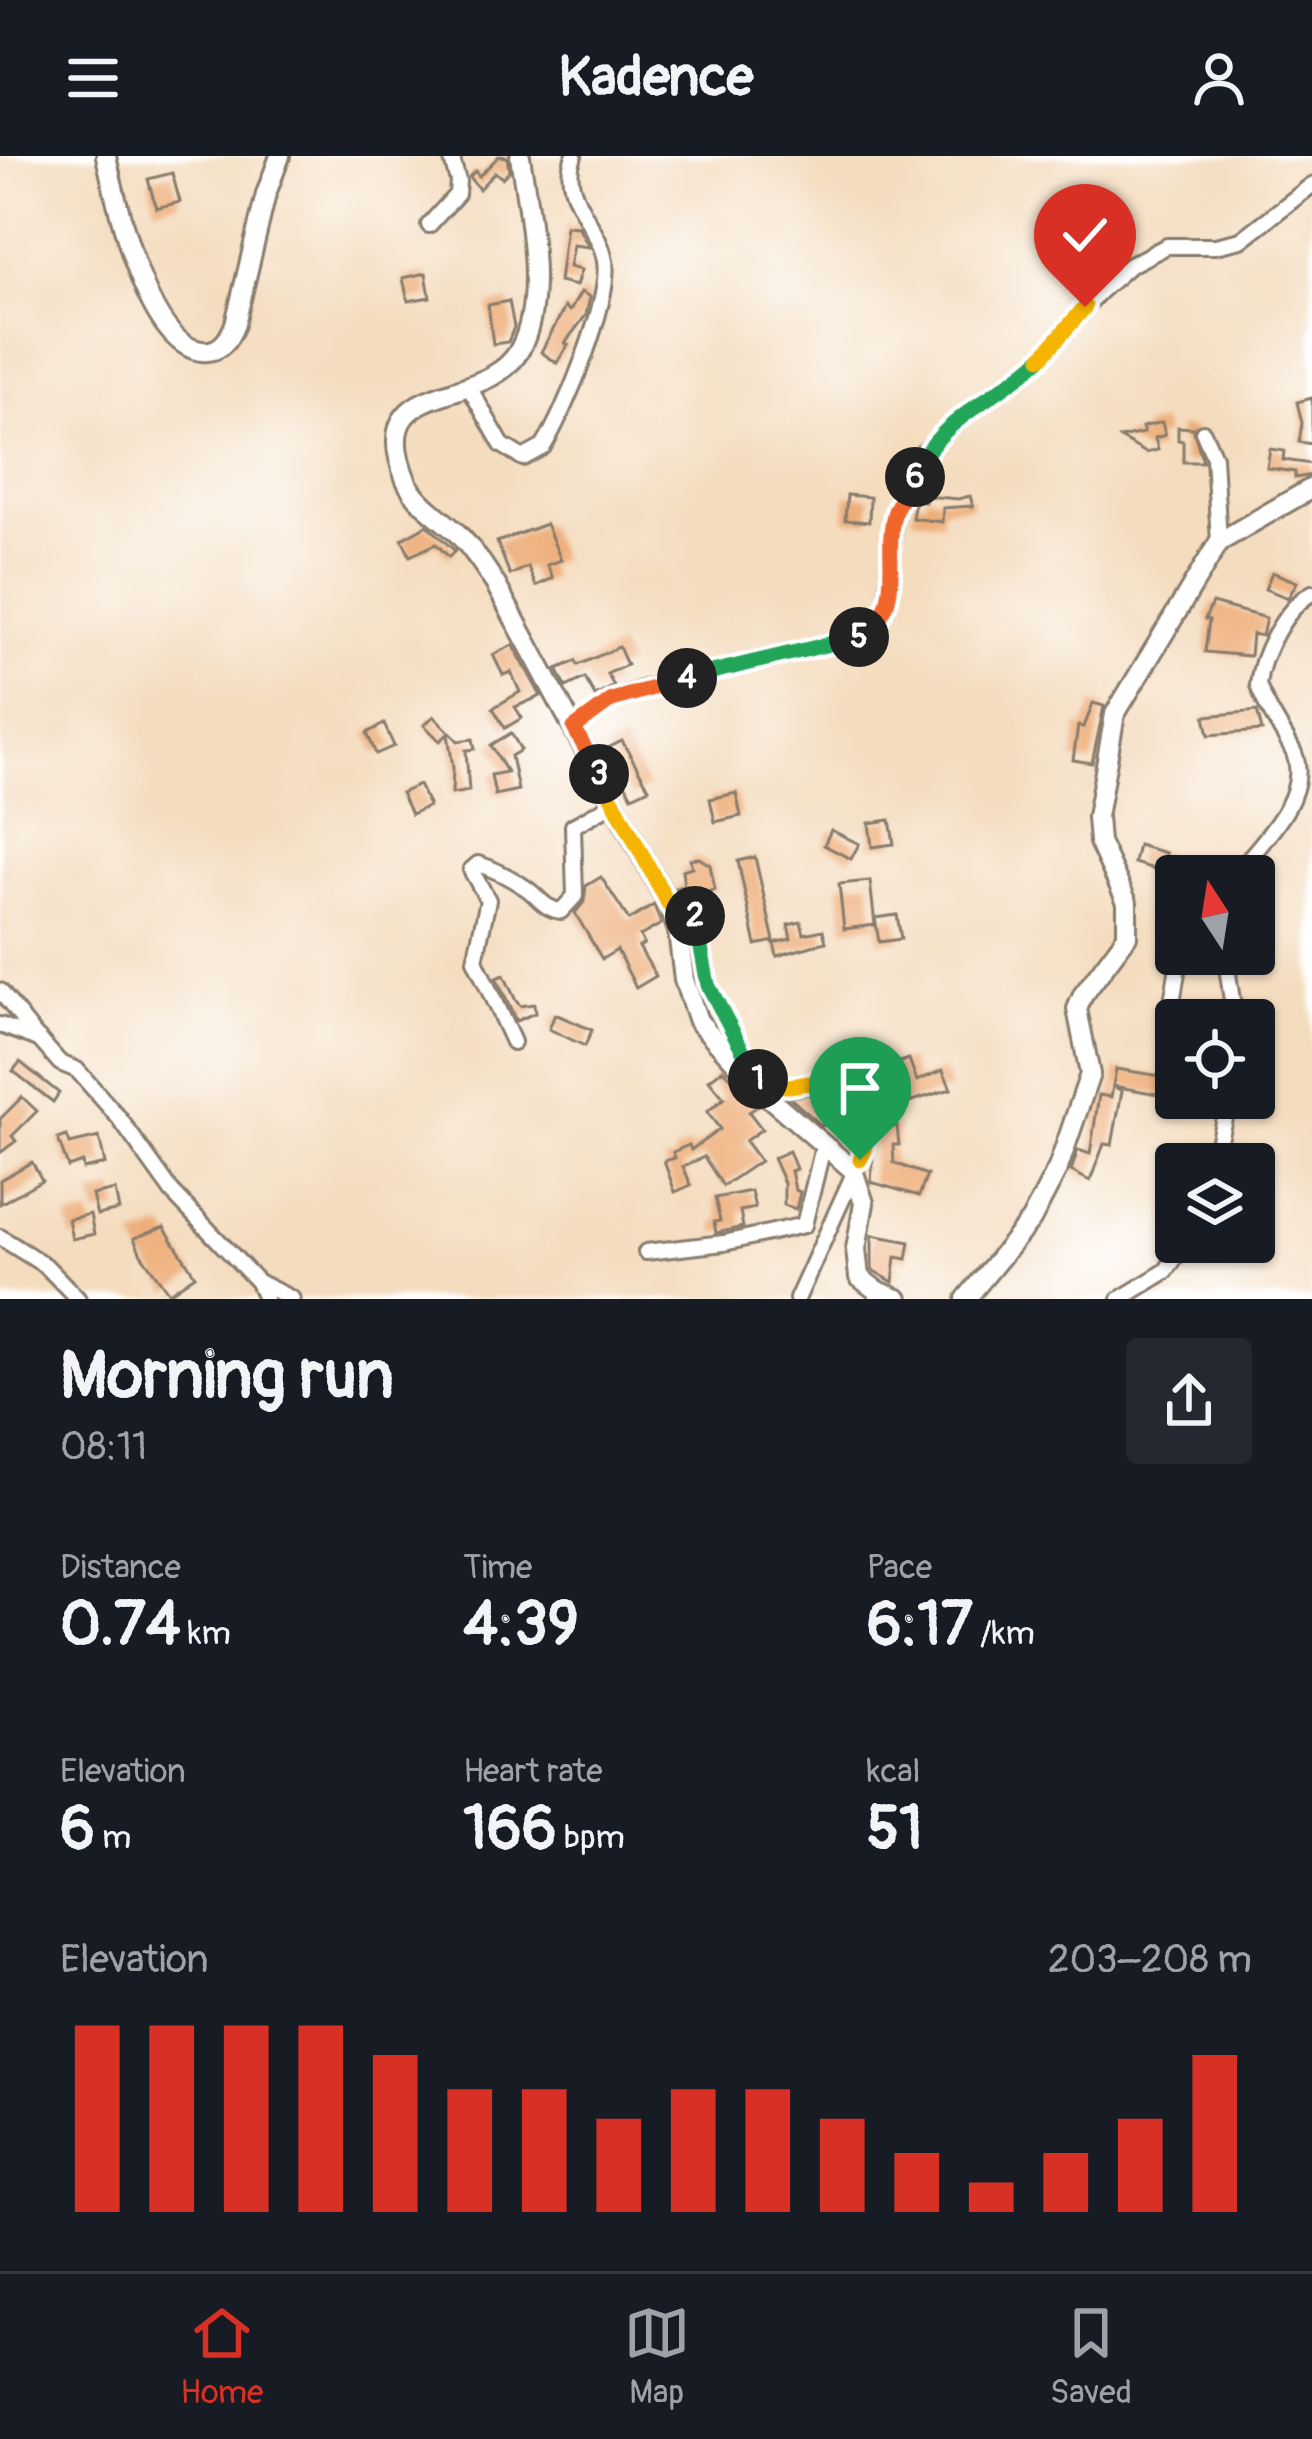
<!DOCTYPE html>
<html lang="en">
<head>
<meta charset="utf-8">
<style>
	:root { --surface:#171b24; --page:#242831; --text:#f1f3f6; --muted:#9ea1a6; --line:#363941; --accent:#d93025 }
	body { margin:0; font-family:Pangolin,sans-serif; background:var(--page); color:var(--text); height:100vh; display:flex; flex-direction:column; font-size:45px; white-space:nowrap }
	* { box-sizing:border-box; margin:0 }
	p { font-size:39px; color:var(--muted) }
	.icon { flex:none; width:66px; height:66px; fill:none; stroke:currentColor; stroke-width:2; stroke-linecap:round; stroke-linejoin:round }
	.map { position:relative; height:1143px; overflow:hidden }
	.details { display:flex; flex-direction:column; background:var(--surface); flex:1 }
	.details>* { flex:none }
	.needle { width:78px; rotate:348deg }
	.fabs { position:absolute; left:1155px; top:699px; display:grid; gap:24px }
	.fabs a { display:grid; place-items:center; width:120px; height:120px; border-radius:12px; background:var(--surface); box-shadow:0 3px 9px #0004; font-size:60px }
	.pin { position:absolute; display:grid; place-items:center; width:102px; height:102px; color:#fff; margin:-123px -51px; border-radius:50% 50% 50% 0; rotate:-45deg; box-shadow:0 0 12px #0007 }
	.pin .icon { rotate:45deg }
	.km { position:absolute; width:60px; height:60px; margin:-30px; border-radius:50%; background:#222; color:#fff; font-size:33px; line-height:60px; text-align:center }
	.round { display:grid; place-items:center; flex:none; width:126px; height:126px; border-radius:12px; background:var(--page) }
	.headline { display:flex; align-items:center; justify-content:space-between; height:204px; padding:0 60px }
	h1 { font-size:66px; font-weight:700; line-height:90px }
	.metrics { display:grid; grid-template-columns:repeat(3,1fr); gap:18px; height:204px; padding:12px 60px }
	.metrics div { display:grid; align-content:center }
	.metrics b { font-size:60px; font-weight:700 }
	.metrics small { font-size:33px; font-weight:400 }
	.metrics p { font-size:33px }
	.chart { height:336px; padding:24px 60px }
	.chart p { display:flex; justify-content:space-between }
	.chart svg { width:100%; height:216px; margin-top:12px; stroke:var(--accent); stroke-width:6 }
	header { display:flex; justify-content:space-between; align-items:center; height:156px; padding:0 60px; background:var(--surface); font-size:54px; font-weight:700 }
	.dock { display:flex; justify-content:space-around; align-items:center; height:168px; border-top:3px solid var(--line); background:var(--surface); font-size:33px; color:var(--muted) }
	.dock a { display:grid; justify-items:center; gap:6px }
	.dock .current { color:var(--accent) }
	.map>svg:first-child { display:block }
	.building { fill:#eeae79 }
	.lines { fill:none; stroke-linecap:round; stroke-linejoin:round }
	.street-casing { stroke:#887c6d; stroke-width:20 }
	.secondary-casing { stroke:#887c6d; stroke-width:24 }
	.street { stroke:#fff; stroke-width:14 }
	.secondary { stroke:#fff; stroke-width:18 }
	.split-1-casing { stroke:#fff; stroke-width:24 }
	.split-2-casing { stroke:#fff; stroke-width:24 }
	.split-3-casing { stroke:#fff; stroke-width:24 }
	.split-4-casing { stroke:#fff; stroke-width:24 }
	.split-5-casing { stroke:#fff; stroke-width:24 }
	.split-6-casing { stroke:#fff; stroke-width:24 }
	.split-7-casing { stroke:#fff; stroke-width:24 }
	.split-8-casing { stroke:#fff; stroke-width:24 }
	.split-1 { stroke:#f5b400; stroke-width:15 }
	.split-2 { stroke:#22a559; stroke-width:15 }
	.split-3 { stroke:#f5b400; stroke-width:15 }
	.split-4 { stroke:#f0652b; stroke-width:15 }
	.split-5 { stroke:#22a559; stroke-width:15 }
	.split-6 { stroke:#f0652b; stroke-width:15 }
	.split-7 { stroke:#22a559; stroke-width:15 }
	.split-8 { stroke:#f5b400; stroke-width:15 }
</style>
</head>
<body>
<header><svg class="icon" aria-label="menu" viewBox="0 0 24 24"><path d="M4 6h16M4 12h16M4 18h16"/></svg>Kadence<svg class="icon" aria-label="person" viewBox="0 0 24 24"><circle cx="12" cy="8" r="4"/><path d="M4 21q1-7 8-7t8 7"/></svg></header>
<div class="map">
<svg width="1312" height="1143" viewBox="0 0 1312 1143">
	<rect width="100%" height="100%" fill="#fff"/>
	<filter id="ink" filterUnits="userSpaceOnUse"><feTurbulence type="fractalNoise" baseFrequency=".00833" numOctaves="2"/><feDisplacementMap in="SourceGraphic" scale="24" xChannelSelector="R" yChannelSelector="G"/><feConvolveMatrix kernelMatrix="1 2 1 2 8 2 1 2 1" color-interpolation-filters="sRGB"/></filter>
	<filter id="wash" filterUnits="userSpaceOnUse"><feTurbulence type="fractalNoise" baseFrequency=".004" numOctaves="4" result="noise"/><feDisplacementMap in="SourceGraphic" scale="48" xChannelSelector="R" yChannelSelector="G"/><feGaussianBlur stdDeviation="2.7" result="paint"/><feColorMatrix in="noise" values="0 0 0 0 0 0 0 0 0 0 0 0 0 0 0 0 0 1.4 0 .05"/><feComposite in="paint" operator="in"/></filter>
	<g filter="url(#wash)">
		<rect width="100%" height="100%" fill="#f4dcbe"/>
		<g id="blocks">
			<g class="building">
				<path d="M499 0 507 1 509 15 502 22 495 16 479 33 469 21 475 15 479 20Z"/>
				<path d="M172 17 180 46 156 52 148 23Z"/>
				<path d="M566 70 578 71 589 91 573 89 569 111 581 114 576 130 559 126Z"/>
				<path d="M426 117 430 141 408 145 403 122Z"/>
				<path d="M581 136 590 141 586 159 565 187 568 189 557 207 541 196 565 151 570 155Z"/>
				<path d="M509 145 514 171 508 186 493 188 488 149Z"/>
				<path d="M1312 242V288L1299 286 1302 267 1297 246Z"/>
				<path d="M1162 266 1165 279 1155 282 1158 294 1146 297 1120 282 1144 277 1142 271Z"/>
				<path d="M1178 271 1193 272 1203 306H1183V285L1178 284Z"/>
				<path d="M1270 293 1284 295 1283 304 1312 308V319L1295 322V316L1267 312Z"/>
				<path d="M847 339 870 341 869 366 845 364Z"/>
				<path d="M926 340 958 343 970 340 973 350 943 352 942 366 912 362 915 345 925 346Z"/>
				<path d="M546 368 561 404 547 409 553 422 536 430 528 411 510 419 497 386Z"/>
				<path d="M427 369 455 395 449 401 436 388 410 400 402 383Z"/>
				<path d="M1272 416 1297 426 1288 442 1265 433Z"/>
				<path d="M1212 447 1266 462 1262 480 1252 478 1250 500 1205 496 1209 464 1205 463Z"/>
				<path d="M513 489 541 540 515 551 522 562 505 572 493 552 520 536 511 516 503 519 493 499Z"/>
				<path d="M619 491 627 509 607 518 614 530 595 540 585 522 566 531 557 513 576 505 578 509Z"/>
				<path d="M1093 547 1104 550 1092 607 1073 604 1078 570 1084 571Z"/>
				<path d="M1257 555 1262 575 1209 579 1205 560Z"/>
				<path d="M434 560 458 585 473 583 475 593 466 594 469 635 452 638 453 611 448 578 440 585 424 569Z"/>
				<path d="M384 568 394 590 376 598 367 577Z"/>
				<path d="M511 577 521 594 511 600 518 634 495 639 491 619 507 616 491 589Z"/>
				<path d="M622 585 649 632 632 640 606 593Z"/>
				<path d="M419 629 429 650 411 658 401 637Z"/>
				<path d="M736 637 741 660 715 666 710 643Z"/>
				<path d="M890 664 894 688 872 691 869 667Z"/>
				<path d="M831 674 859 688 851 703 824 689Z"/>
				<path d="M1138 689 1166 697 1165 702 1195 707 1194 712 1225 710 1223 720H1176V730L1161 726 1164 716 1134 707Z"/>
				<path d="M755 701 774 785 756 789 738 705Z"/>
				<path d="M699 702 710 709 715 734 700 737 703 746 699 747 679 740 675 732 684 730 682 714 692 711 690 703Z"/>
				<path d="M601 721 629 764 654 749 661 768 640 780 644 788 639 791 656 820 636 832 617 794 602 803 575 757 584 746 586 730Z"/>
				<path d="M870 725 875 769 844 773 839 728Z"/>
				<path d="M897 759 901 783 879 786 875 762Z"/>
				<path d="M801 766 804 778 823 774 826 786 777 800 774 787 791 783 788 769Z"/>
				<path d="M504 819 516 845 520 850 534 848 535 857 516 865 496 822Z"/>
				<path d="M555 858 592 874 585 890 549 873Z"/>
				<path d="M909 903 917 925 943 914 951 933 896 950 883 912Z"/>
				<path d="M20 906 59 937 53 946 13 915Z"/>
				<path d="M723 913 758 950 749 956 762 973 745 985 760 1005 723 1030 704 1001 683 1011 691 1029 675 1036 664 1005 675 1002 673 996 689 989 691 994 720 973 707 956 724 942 709 924Z"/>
				<path d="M1116 913 1173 922 1169 940 1113 930Z"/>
				<path d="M1113 930 1122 935 1112 989 1104 988 1090 1025 1071 1015 1078 994 1090 998 1099 939 1111 941Z"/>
				<path d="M820 937 837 964 822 970 789 941Z"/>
				<path d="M22 941 37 955 12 980 16 985 0 997V963Z"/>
				<path d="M897 970 899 989H893L894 1007 927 1019 919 1040 871 1026 875 972Z"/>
				<path d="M67 980 70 988 99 981 105 1008 83 1013 82 1006 68 1011 58 983Z"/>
				<path d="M789 995 796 1013 791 1015 795 1034 800 1036 796 1053 784 1049V1027L773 1002Z"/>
				<path d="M32 1006 42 1024 0 1048V1024Z"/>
				<path d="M115 1034 119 1054 97 1059 92 1039Z"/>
				<path d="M751 1035 755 1052 740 1055 743 1071 716 1077 714 1066 720 1065 715 1042Z"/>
				<path d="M90 1058 94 1078 72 1083 68 1063Z"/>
				<path d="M164 1071 195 1119 169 1137 141 1098 134 1082Z"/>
				<path d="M872 1079 910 1086 907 1103 896 1101 893 1126 872 1114Z"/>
			</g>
		</g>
	</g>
	<g filter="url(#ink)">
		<use href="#blocks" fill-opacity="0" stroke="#887c6d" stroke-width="3"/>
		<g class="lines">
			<g class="street-casing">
				<g id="street">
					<path d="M429 69 457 38 458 25 451 0"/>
					<path d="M469 231 502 289 523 302 543 291C565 256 611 144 605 105 599 69 558 37 574 0"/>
					<path d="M1203 276 1214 301 1219 386"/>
					<path d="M574 572 612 544 641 533 854 483 875 471 886 454 895 355 913 326 923 296 984 244 1033 210 1098 137 1130 109 1167 90H1215L1241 84 1312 29"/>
					<path d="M1234 720C1258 690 1312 641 1294 597 1283 574 1266 553 1258 529 1261 498 1285 452 1312 437"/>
					<path d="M669 749 690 754 695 761 708 829 763 929 789 930 842 922 846 942 859 951 865 993 797 1143"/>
					<path d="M1225 798 1235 864"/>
					<path d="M0 835 38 883"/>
					<path d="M1170 859 1180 798"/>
					<path d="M0 869 39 883 60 907 77 914 119 962 172 1036 258 1126"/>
					<path d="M513 886 475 804 488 744 471 714 478 708C495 713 511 722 526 732 539 741 544 753 561 755L575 740 573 670 614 647"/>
					<path d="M1213 1008 1229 942"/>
					<path d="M0 1081 46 1110 78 1143"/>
					<path d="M646 1096 724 1087 804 1069 823 991"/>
					<path d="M265 1143 258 1126 292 1143"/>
					<path d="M1120 1143 1166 1115 1186 1086"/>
				</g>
			</g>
			<g class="secondary-casing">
				<g id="secondary">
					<path d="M106 0C116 45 146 189 202 195 221 197 229 183 235 168L266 38 280 0"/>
					<path d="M520 0C528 54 547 143 520 193 487 256 362 216 406 324 416 347 439 360 457 377 473 393 484 410 496 429L669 749 678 775 684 824 698 865 766 939 853 1014 864 1047 856 1093 859 1121 876 1134 898 1143"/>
					<path d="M966 1143 1031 1064 1058 1012 1090 918 1077 853 1083 839 1127 780V746L1099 686 1097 661 1115 558 1219 386 1312 332"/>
				</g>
			</g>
			<use href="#street" class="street"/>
			<use href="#secondary" class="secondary"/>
		</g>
	</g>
	<g class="lines" filter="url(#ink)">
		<g class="split-1-casing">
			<path id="split-1" d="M758 923 763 929 789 930 842 922 846 942 859 951 865 994 860 1004"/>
		</g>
		<g class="split-2-casing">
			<path id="split-2" d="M695 760 708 829 758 923"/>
		</g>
		<g class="split-3-casing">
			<path id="split-3" d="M599 618 669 749 691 754 695 760"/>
		</g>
		<g class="split-4-casing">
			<path id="split-4" d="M599 618 574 572 612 544 687 522"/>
		</g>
		<g class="split-5-casing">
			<path id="split-5" d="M687 522 859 481"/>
		</g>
		<g class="split-6-casing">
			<path id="split-6" d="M859 481C910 449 881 401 895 355 899 344 910 332 915 321"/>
		</g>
		<g class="split-7-casing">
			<path id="split-7" d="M915 321C933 265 1000 241 1041 202"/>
		</g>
		<g class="split-8-casing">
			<path id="split-8" d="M1041 202 1085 151"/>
		</g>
		<use href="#split-1" class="split-1"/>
		<use href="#split-2" class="split-2"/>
		<use href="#split-3" class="split-3"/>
		<use href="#split-4" class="split-4"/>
		<use href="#split-5" class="split-5"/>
		<use href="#split-6" class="split-6"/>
		<use href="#split-7" class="split-7"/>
		<use href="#split-8" class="split-8"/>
	</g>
</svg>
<div class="fabs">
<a><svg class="needle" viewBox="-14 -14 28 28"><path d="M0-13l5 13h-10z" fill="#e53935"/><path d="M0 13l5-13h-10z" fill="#9ea1a6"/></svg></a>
<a><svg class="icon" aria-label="locate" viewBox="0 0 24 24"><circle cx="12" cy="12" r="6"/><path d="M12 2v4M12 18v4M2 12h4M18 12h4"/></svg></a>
<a><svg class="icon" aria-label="layers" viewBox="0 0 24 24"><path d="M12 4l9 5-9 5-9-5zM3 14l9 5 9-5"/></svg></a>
</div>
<div class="pin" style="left:860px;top:1004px;background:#1e9e55"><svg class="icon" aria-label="arrive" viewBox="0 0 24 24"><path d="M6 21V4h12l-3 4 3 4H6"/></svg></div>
<div class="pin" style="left:1085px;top:151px;background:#d93025"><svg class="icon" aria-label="check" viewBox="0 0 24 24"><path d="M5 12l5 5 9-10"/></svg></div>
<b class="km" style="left:758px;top:923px">1</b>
<b class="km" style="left:695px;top:760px">2</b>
<b class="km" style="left:599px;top:618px">3</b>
<b class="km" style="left:687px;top:522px">4</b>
<b class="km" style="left:859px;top:481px">5</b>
<b class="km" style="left:915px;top:321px">6</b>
</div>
<section class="details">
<div class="headline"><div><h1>Morning run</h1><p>08:11</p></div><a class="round"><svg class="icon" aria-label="share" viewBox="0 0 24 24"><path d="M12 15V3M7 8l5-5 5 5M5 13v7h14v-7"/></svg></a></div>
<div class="metrics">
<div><p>Distance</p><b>0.74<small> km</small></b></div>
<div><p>Time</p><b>4:39</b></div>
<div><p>Pace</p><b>6:17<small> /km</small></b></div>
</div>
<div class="metrics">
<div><p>Elevation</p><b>6<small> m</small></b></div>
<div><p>Heart rate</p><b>166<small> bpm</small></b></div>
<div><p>kcal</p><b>51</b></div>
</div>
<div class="chart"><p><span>Elevation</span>203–208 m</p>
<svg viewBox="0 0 160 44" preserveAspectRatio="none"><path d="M5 44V6M15 44V6M25 44V6M35 44V6M45 44V12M55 44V19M65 44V19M75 44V25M85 44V19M95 44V19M105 44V25M115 44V32M125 44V38M135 44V32M145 44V25M155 44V12"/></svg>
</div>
</section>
<nav class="dock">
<a class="current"><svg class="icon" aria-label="home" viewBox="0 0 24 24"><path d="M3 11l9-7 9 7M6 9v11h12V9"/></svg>Home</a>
<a><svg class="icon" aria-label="map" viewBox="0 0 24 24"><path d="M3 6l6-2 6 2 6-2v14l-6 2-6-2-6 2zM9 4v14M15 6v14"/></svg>Map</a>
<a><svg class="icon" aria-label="saved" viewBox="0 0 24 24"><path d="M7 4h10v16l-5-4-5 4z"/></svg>Saved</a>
</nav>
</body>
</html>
